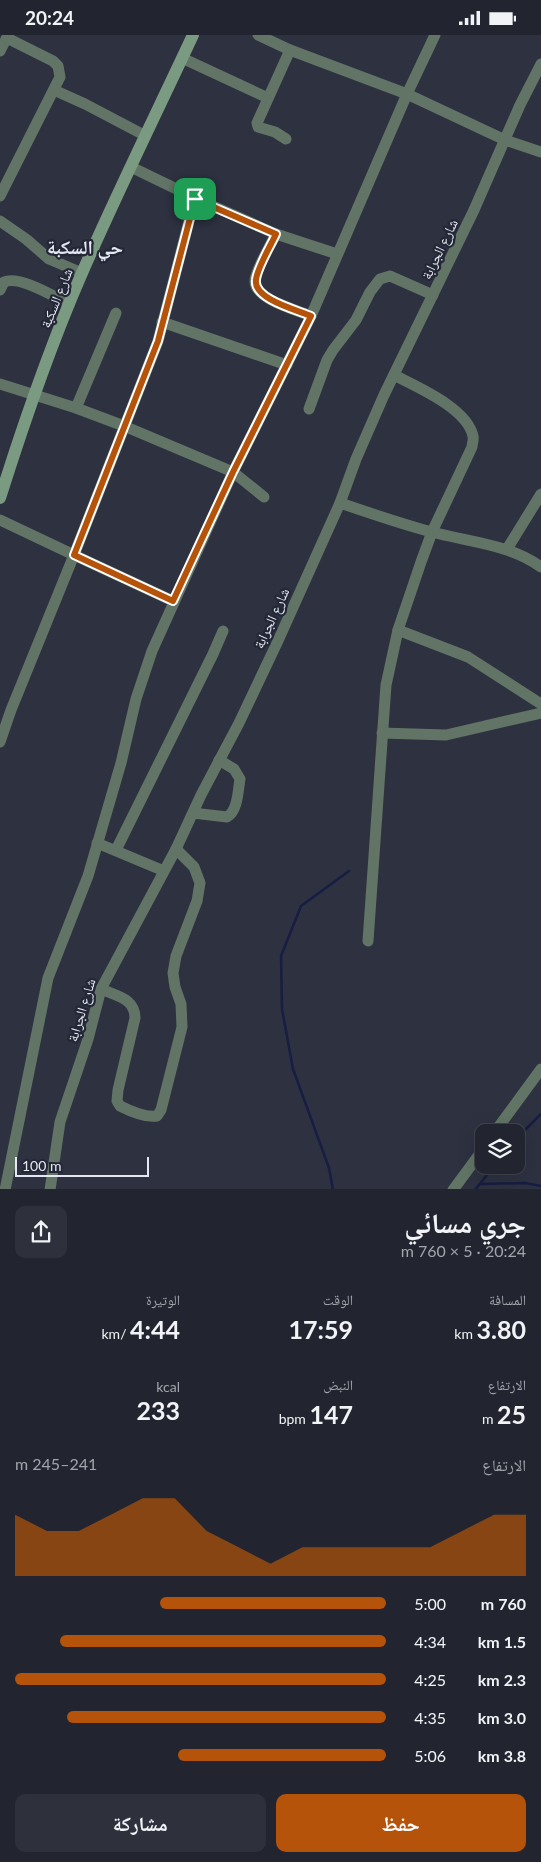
<!DOCTYPE html>
<html lang="ar">
<head>
<meta charset="utf-8">
<style>
	:root { --surface:#222530; --page:#2e313c; --text:#f1f3f6; --muted:#a2a5ab; --line:#3f424c; --accent:#b45309 }
	body { margin:0; font-family:Lato,"Noto Naskh Arabic",sans-serif; background:var(--page); color:var(--text); direction:rtl; height:100vh; display:flex; flex-direction:column; font-size:19px; white-space:nowrap }
	* { box-sizing:border-box; margin:0 }
	p { font-size:16px; color:var(--muted) }
	.icon { flex:none; width:28px; height:28px; fill:none; stroke:currentColor; stroke-width:2; stroke-linecap:round; stroke-linejoin:round }
	.map { position:relative; height:1154px; overflow:hidden; direction:ltr }
	.drawer { display:flex; flex-direction:column; background:var(--surface); flex:1 }
	.drawer>* { flex:none }
	.controls { position:absolute; left:475px; top:1089px; display:grid; gap:10px }
	.controls a { display:grid; place-items:center; width:50px; height:50px; border-radius:10px; background:var(--surface); box-shadow:0 5px 20px #0002,0 0 0 1px var(--line); font-size:25px }
	.scale { position:absolute; left:15px; bottom:12px; width:134px; box-sizing:border-box; padding-left:5px; border:2px solid #e5e8f2; border-top:0; font-size:14px; line-height:18px; white-space:nowrap; color:#e5e8f2; -webkit-text-stroke:4px #232736; paint-order:stroke }
	.pin { position:absolute; display:grid; place-items:center; width:42px; height:42px; color:#fff; margin:-21px; border-radius:10px; box-shadow:0 2px 8px #0006 }
	.round { display:grid; place-items:center; flex:none; width:52px; height:52px; border-radius:10px; background:var(--page) }
	.summary { display:flex; align-items:center; justify-content:space-between; height:85px; padding:0 15px }
	h1 { font-size:28px; font-weight:700; line-height:38px }
	.figures { display:grid; grid-template-columns:repeat(3,1fr); gap:8px; height:85px; padding:5px 15px }
	.figures div { display:grid; align-content:center }
	.figures b { font-size:25px; font-weight:700 }
	.figures small { font-size:14px; font-weight:400 }
	.figures p { font-size:14px }
	.chart { height:140px; padding:10px 15px }
	.chart p { display:flex; justify-content:space-between }
	.chart svg { width:100%; height:90px; margin-top:5px; fill:var(--accent); opacity:.7 }
	.cta { display:flex; gap:10px; margin-top:auto; padding:10px 15px }
	.cta a { flex:1; height:58px; border-radius:10px; background:var(--accent); color:#fff; font-size:20px; font-weight:700; line-height:58px; text-align:center }
	.cta a+a { background:var(--page); color:var(--text) }
	ul { padding:0 15px; list-style:none; font-size:16px }
	li { display:grid; grid-template-columns:80px 60px 1fr; align-items:center; height:38px }
	li i { height:12px; border-radius:6px; background:var(--accent) }
	.status { display:flex; justify-content:space-between; align-items:center; height:35px; padding:0 25px; background:var(--surface); direction:ltr }
	.status svg { height:14px; fill:currentColor }
	.map>svg:first-child { display:block }
	.lines { fill:none; stroke-linecap:round; stroke-linejoin:round }
	.stream { stroke:#171d43; stroke-width:2.5 }
	.minor { stroke:#617465; stroke-width:11 }
	.secondary { stroke:#7a9a82; stroke-width:12 }
	.route-casing { stroke:#fff; stroke-width:10 }
	.route { stroke:#b45309; stroke-width:6 }
	.labels { text-anchor:middle; dominant-baseline:central; stroke-width:4.5; stroke-linejoin:round; paint-order:stroke }
	.street-label { font-size:14px; fill:#e5e8f2; stroke:#232736 }
	.district-label { font-size:19px; font-weight:bold; fill:#e5e8f2; stroke:#232736 }
</style>
</head>
<body>
<div class="status"><b>20:24</b><svg viewBox="0 0 49 12"><path d="M0 12V9h3v3zM5 12V6h3v6zM10 12V3h3v9zM15 12V0h3v12zM26 1h20v11H26zM47 4h2v5h-2z"/></svg></div>
<div class="map">
<svg width="541" height="1155" viewBox="0 0 541 1155">
	<rect width="100%" height="100%" fill="#2d3140"/>
	<g class="lines">
		<g class="stream">
			<path d="M516 1104 541 1079"/>
			<path d="M480 1149 525 1148 541 1151"/>
			<path d="M333 1155 329 1133 293 1034 282 974 281 921 301 871 349 836"/>
			<path d="M475 1155 495 1130"/>
		</g>
		<g class="minor">
			<path d="M258 0 290 15 407 59 505 105 541 117"/>
			<path d="M0 16 8 0"/>
			<path d="M182 23 268 63"/>
			<path d="M54 55 85 69 144 100"/>
			<path d="M286 104 275 97 258 92 257 88 290 15"/>
			<path d="M131 132 195 163 276 199 337 219"/>
			<path d="M0 161 60 42 58 31 53 26 7 3"/>
			<path d="M0 186 26 204 49 224 82 238"/>
			<path d="M276 199C270 211 257 232 255 245 253 264 297 275 311 281"/>
			<path d="M0 255 4 247C19 240 55 262 69 269"/>
			<path d="M162 287 287 330"/>
			<path d="M0 349 76 373 124 391 233 437 264 462"/>
			<path d="M76 373 116 278"/>
			<path d="M309 374 327 325 333 315 356 285 370 257 380 244 390 241 433 260"/>
			<path d="M340 468C370 478 401 489 432 497 469 507 509 509 541 532"/>
			<path d="M0 485 74 520 11 675 0 707"/>
			<path d="M507 514 541 459"/>
			<path d="M173 566 74 520 158 306 195 163"/>
			<path d="M398 595 468 622 541 669"/>
			<path d="M382 698 446 700 541 678"/>
			<path d="M193 778 227 782C238 776 238 755 240 744L234 734 219 725"/>
			<path d="M97 808 164 836"/>
			<path d="M116 815 213 619 223 596"/>
			<path d="M368 906 386 650 398 595 421 527 432 497 472 412C472 409 474 405 473 401 467 373 417 352 394 340"/>
			<path d="M101 954C116 961 135 963 135 983L118 1055 117 1066 120 1071C130 1076 146 1083 157 1081L161 1075 182 992 181 969 175 952 173 938 176 921 197 866 200 848 194 832 176 814"/>
			<path d="M494 1098 541 1034"/>
			<path d="M5 1155 48 943 88 841 121 728 136 664 152 616 233 437 311 281 407 59 435 0"/>
			<path d="M50 1155 60 1087 88 1004 101 954 176 814 201 760 239 688 277 608 340 468 356 424 384 360 474 175 520 70 541 29"/>
			<path d="M453 1155 484 1113"/>
		</g>
		<path class="secondary" d="M0 463C24 387 50 311 82 238 117 158 156 79 193 0"/>
	</g>
	<g class="lines">
		<g class="route-casing">
			<path id="route" d="M195 164 276 199C271 210 257 233 256 245 253 264 297 275 311 281L233 437 173 566 74 520 158 306Z"/>
		</g>
		<use href="#route" class="route"/>
	</g>
	<g class="labels">
		<g class="street-label">
			<text transform="translate(439 214) rotate(-64)">شارع الجرابة</text>
			<text transform="translate(56 263) rotate(-68)">شارع السكبة</text>
			<text transform="translate(271 583) rotate(-65)">شارع الجرابة</text>
			<text transform="translate(81 975) rotate(-73)">شارع الجرابة</text>
		</g>
		<g class="district-label">
			<text x="85" y="211">حي السكبة</text>
		</g>
	</g>
</svg>
<div class="controls">
<a><svg class="icon" aria-label="layers" viewBox="0 0 24 24"><path d="M12 4l9 5-9 5-9-5zM3 14l9 5 9-5"/></svg></a>
</div>
<div class="scale">100 m</div>
<div class="pin" style="left:195px;top:164px;background:#1e9e55"><svg class="icon" aria-label="arrive" viewBox="0 0 24 24"><path d="M6 21V4h12l-3 4 3 4H6"/></svg></div>
</div>
<section class="drawer">
<div class="summary"><div><h1>جري مسائي</h1><p>20:24 · 5 × 760 m</p></div><a class="round"><svg class="icon" aria-label="share" viewBox="0 0 24 24"><path d="M12 15V3M7 8l5-5 5 5M5 13v7h14v-7"/></svg></a></div>
<div class="figures">
<div><p>المسافة</p><b>3.80<small> km</small></b></div>
<div><p>الوقت</p><b>17:59</b></div>
<div><p>الوتيرة</p><b>4:44<small> /km</small></b></div>
</div>
<div class="figures">
<div><p>الارتفاع</p><b>25<small> m</small></b></div>
<div><p>النبض</p><b>147<small> bpm</small></b></div>
<div><p>kcal</p><b>233</b></div>
</div>
<div class="chart"><p><span>الارتفاع</span>241–245 m</p>
<svg viewBox="0 0 160 44" preserveAspectRatio="none"><path d="M0 44V14L10 22L20 22L30 14L40 6L50 6L60 22L70 30L80 38L90 30L100 30L110 30L120 30L130 30L140 22L150 14L160 14V44z"/></svg>
</div>
<ul>
<li><b>760 m</b>5:00<i style="width:61%"></i></li>
<li><b>1.5 km</b>4:34<i style="width:88%"></i></li>
<li><b>2.3 km</b>4:25<i style="width:100%"></i></li>
<li><b>3.0 km</b>4:35<i style="width:86%"></i></li>
<li><b>3.8 km</b>5:06<i style="width:56%"></i></li>
</ul>
<div class="cta"><a>حفظ</a><a>مشاركة</a></div>
</section>
</body>
</html>
